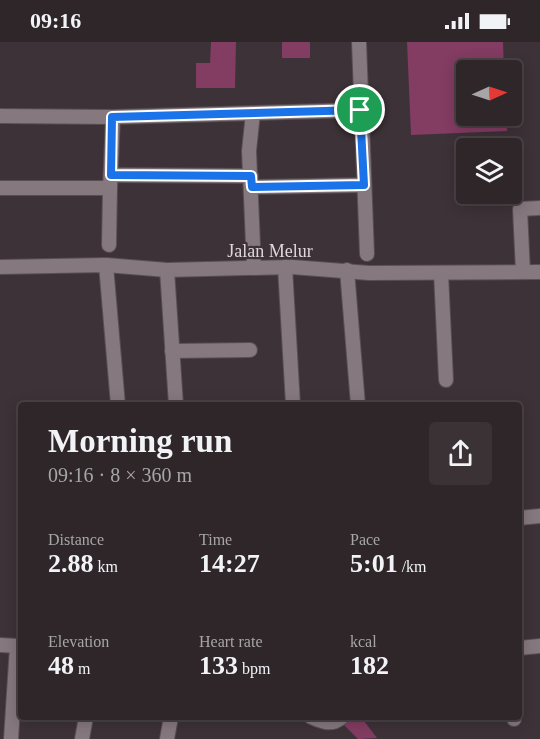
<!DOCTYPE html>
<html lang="en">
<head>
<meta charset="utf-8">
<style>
	:root { --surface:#2e2629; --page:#3a3235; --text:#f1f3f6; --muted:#a7a5a8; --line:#494346 }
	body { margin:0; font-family:"Times New Roman",serif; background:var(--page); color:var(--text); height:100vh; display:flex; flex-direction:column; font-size:22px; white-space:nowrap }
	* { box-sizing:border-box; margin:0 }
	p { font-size:20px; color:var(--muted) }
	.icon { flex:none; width:33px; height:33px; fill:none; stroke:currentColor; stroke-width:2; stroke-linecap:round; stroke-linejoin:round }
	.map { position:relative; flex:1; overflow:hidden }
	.drawer { position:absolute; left:18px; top:360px; width:504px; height:318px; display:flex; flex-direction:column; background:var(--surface); border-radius:6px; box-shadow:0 3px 15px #0003,0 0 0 2px var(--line) }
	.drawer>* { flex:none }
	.needle { width:39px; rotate:87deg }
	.tools { position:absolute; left:456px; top:18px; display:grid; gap:12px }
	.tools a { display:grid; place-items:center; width:66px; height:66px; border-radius:6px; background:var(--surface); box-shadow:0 3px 15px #0003,0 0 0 2px var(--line); font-size:30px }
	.pin { position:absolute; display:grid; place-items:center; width:51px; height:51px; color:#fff; margin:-26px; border:3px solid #fff; border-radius:50%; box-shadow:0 2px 6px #0007 }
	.round { display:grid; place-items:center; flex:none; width:63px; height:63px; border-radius:6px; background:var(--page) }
	.head { display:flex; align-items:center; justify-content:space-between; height:102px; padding:0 30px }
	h1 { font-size:33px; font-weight:600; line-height:45px }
	.stats { display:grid; grid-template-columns:repeat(3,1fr); gap:9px; height:102px; padding:6px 30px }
	.stats div { display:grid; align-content:center }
	.stats b { font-size:26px; font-weight:600 }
	.stats small { font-size:16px; font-weight:400 }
	.stats p { font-size:16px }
	.status { display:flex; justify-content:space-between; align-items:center; height:42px; padding:0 30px; background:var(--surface); direction:ltr }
	.status svg { height:16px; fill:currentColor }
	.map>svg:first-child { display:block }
	.building { fill:#833c62 }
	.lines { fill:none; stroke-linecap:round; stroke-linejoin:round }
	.minor-casing { stroke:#584f53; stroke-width:16 }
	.minor { stroke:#85787e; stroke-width:14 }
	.route-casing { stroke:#fff; stroke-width:12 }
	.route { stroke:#1a73e8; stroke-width:8 }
	.labels { text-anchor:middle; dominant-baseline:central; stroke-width:4.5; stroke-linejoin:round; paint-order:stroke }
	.street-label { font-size:18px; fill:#dfd7da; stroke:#3d3237 }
</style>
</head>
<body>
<div class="status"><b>09:16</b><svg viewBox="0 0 49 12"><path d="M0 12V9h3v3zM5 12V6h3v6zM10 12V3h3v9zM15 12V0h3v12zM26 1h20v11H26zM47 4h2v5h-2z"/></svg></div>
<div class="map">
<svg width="540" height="697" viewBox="0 0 540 697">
	<rect width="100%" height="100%" fill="#3d3237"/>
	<g class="building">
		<path d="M211 0H236L235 46H196V21H210Z"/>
		<rect x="282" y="0" width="28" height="16"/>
		<path d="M407 0H503L504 28H466V74H506L507 89 411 93Z"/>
		<path d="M346 675H361L377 696 358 697 341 680Z"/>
	</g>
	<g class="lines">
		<g class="minor-casing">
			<g id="minor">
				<path d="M359 0 367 212"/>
				<path d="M253 71 249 109 254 226"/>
				<path d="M0 74 113 75 360 68"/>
				<path d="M111 133 251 134"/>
				<path d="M252 145 364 143"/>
				<path d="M0 146H110L113 75"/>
				<path d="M109 203 110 146"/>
				<path d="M106 223 118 363"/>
				<path d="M0 225 106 223 167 228 292 225 369 231 540 230"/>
				<path d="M285 225 293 363"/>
				<path d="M167 228 176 363"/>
				<path d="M347 228 358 363"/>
				<path d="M523 230 520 167 540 166"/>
				<path d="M441 231 446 338"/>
				<path d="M172 309 250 308"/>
				<path d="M519 476 540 474"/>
				<path d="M0 603 17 604 11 697"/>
				<path d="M519 606 540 604"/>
				<path d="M311 675C322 680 332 684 342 675"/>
				<path d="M514 677V675"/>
				<path d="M82 697 86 675"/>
				<path d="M167 697 171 675"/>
			</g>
		</g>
		<use href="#minor" class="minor"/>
	</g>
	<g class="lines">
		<g class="route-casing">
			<path id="route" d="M360 68 364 143 252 145 251 134 111 133 112 75Z"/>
		</g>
		<use href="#route" class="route"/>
	</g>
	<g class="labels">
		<g class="street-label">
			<text x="270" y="209">Jalan Melur</text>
		</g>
	</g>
</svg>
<div class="tools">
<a><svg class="needle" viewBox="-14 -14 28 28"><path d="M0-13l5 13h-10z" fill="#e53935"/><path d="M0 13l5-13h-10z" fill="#a7a5a8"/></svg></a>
<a><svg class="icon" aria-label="layers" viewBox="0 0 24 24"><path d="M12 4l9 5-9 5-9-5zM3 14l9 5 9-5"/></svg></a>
</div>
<div class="pin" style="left:360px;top:68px;background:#1e9e55"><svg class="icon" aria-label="arrive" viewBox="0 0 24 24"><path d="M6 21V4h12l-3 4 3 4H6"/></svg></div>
<section class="drawer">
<div class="head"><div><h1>Morning run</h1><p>09:16 · 8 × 360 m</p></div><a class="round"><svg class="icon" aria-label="share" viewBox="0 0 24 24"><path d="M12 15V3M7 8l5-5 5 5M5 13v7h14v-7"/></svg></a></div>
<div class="stats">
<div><p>Distance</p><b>2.88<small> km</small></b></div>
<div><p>Time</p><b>14:27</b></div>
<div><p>Pace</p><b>5:01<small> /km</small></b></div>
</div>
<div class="stats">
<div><p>Elevation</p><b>48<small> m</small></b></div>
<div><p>Heart rate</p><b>133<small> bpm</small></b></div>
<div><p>kcal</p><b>182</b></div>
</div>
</section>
</div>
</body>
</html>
